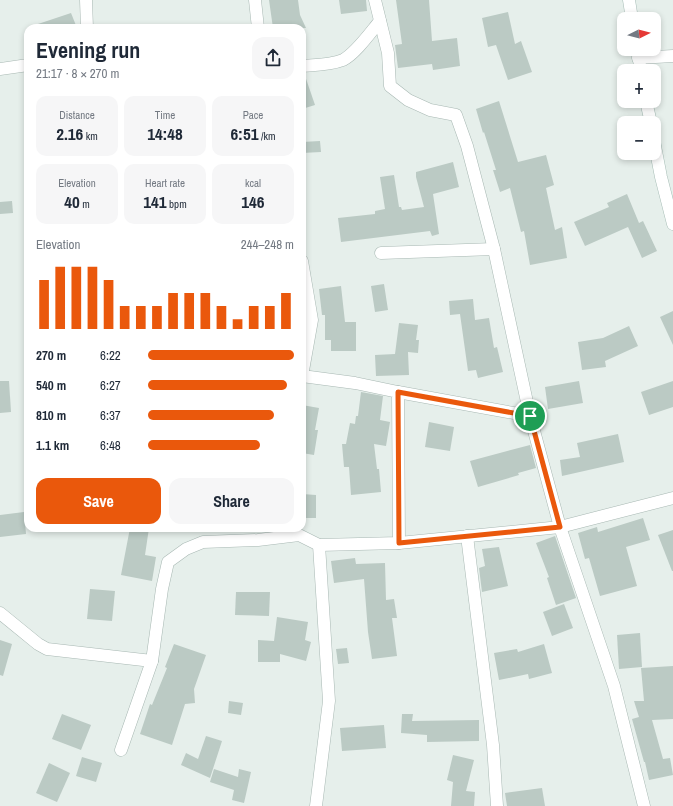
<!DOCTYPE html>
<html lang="en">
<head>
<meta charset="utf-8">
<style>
	:root { --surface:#fff; --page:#f6f6f7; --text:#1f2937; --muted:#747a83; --accent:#ea580c }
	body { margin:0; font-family:"Archivo Narrow",sans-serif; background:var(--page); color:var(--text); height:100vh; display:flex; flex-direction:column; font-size:15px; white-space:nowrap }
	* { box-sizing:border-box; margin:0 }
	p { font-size:13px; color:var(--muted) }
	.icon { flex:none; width:22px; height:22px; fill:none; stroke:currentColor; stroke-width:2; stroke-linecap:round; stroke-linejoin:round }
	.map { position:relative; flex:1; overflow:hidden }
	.details { position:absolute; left:24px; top:24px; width:282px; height:508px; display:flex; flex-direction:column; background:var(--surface); border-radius:12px; box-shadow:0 2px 6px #0003 }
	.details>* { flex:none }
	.needle { width:26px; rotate:84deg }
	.tools { position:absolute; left:617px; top:12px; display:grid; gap:8px }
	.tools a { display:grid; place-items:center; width:44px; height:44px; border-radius:8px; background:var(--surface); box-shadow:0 2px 6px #0003; font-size:20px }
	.pin { position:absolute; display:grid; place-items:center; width:34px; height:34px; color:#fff; margin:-17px; border:2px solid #fff; border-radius:50%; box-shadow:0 1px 4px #0007 }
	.round { display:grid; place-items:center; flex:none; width:42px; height:42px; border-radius:12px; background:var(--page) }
	.summary { display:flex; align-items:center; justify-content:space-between; height:68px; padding:0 12px }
	h1 { font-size:22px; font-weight:700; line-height:30px }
	.figures { display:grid; grid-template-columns:repeat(3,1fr); gap:6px; height:68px; padding:4px 12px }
	.figures div { display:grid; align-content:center; border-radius:10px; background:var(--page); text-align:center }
	.figures b { font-size:17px; font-weight:700 }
	.figures small { font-size:11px; font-weight:400 }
	.figures p { font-size:11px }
	.chart { height:112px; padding:8px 12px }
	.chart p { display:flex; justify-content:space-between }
	.chart svg { width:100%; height:72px; margin-top:4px; stroke:var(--accent); stroke-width:6 }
	.cta { display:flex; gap:8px; margin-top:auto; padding:8px 12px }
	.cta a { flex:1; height:46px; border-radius:12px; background:var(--accent); color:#fff; font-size:16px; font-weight:700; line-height:46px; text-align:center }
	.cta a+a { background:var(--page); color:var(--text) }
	ul { padding:0 12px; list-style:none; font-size:13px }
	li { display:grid; grid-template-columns:64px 48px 1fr; align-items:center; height:30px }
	li i { height:10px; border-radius:5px; background:var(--accent) }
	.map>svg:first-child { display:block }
	.building { fill:#bbcac4 }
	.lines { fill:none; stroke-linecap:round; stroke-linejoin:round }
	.street-casing { stroke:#a8b8b3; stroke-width:13 }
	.secondary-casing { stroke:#a4bbb4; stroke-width:13 }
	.street { stroke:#fff; stroke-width:12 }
	.secondary { stroke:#fff; stroke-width:12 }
	.route-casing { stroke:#fff; stroke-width:8 }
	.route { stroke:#ea580c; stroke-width:5 }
</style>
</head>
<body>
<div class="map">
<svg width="673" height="806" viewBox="0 0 673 806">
	<rect width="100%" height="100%" fill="#e6efeb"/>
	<g class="building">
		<path d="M269 0H298L300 15 306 28H273Z"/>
		<path d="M339 0H366L367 11 341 14Z"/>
		<path d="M396 0H429L432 41 457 38 460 66 433 70 432 64 398 68 395 45 402 44Z"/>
		<path d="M508 12 515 44 521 41 532 72 508 80 496 45 488 47 482 18Z"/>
		<path d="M71 13 77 28H32V26Z"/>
		<path d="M302 73H304L315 105 302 109Z"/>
		<path d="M499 101 518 162 546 155 554 185 546 188 555 230 562 227 567 258 530 265 524 231 521 232 510 188 500 192 493 170H496L484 132 483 133 476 109Z"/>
		<path d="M320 141 321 152 302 153V142Z"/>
		<path d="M453 162 459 187 433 194 439 234 432 236 430 231 341 242 338 218 375 214V211L385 209 380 177 394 175 399 207H401L402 210 424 207 416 177V172Z"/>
		<path d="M627 194 639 223 643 221 657 251 642 258 628 227 585 246 574 222 609 207 607 203Z"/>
		<path d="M12 201 13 213 0 214V202Z"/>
		<path d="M384 284 388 310 375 312 371 286Z"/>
		<path d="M341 286 345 322H356V351H331V340H325V315H322L319 289Z"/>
		<path d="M473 299 475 320 489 318 494 348 497 347 503 372 478 378 476 370 468 371 460 314 450 315 449 301Z"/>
		<path d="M673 311V345L660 317Z"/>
		<path d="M399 323 418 325 416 340H419L418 353 408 352 409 375 376 376 375 355 395 354Z"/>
		<path d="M629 326 638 346 605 361 606 367 582 370 578 342 603 338Z"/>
		<path d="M0 381H9L11 412 0 413Z"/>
		<path d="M579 381 583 403 548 409 545 387Z"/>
		<path d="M673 381V407L649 415 641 392Z"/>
		<path d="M361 392 383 396 380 420 390 422 386 446 374 444 377 469H379L381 492 351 495 349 467H344L342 444H346L350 423 355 424 356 416H358Z"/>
		<path d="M302 405 319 408 315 430H318L314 455 302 453Z"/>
		<path d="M429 422 454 427 450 451 425 447Z"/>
		<path d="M618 434 624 462 562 476 560 460 580 457 577 443Z"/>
		<path d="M530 445 536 468 518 473 519 475 478 487 470 461Z"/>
		<path d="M302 494 316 495V518H302Z"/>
		<path d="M24 512 26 534 0 537V515Z"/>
		<path d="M643 518 650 540 626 547 637 586 600 596 589 558 585 559 578 533 597 527 598 532Z"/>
		<path d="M130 528H149L145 555 156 557 152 581 121 575Z"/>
		<path d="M673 530V571H672L658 535Z"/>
		<path d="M555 536 576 598 556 605 547 578 549 577 536 543Z"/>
		<path d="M499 547 508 586 482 592 479 568 485 566 482 549Z"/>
		<path d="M355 558 356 564 385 563 386 600 394 599 397 618H392L397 656 372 659 368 632 364 579 334 583 331 561Z"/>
		<path d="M90 589 115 591 112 621 87 619Z"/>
		<path d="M236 592H270L269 616 235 615Z"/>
		<path d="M564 604 573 628 552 636 543 612Z"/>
		<path d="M277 617 308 622 305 640 311 642 306 661 280 654V662H258V640L274 641Z"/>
		<path d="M640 633 642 667 619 669 617 635Z"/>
		<path d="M0 640 12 644 3 676 0 675Z"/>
		<path d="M174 644 206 655 194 689 195 703 185 704 172 745 140 734 150 704 152 705 167 668 165 667Z"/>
		<path d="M544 644 552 673 529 679 528 674 499 680 494 653 517 649 518 652Z"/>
		<path d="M347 648 349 663 338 664 336 649Z"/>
		<path d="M673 666V719L652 720 663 759 670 758 673 775 649 780 645 762H644L632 719 639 717 634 701H644L641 668Z"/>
		<path d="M229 701 243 703 241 715 228 713Z"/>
		<path d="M62 714 91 725 81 750 52 739Z"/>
		<path d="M402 714H413L412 721 479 720V741L427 742V735L401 733Z"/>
		<path d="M384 725 386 748 342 751 340 728Z"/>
		<path d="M206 736 222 741 210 778 181 765 186 753 198 759Z"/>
		<path d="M453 755 474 760 466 791 475 792 474 806H451L453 782 447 780Z"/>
		<path d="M82 757 102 763 96 782 76 776Z"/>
		<path d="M49 763 70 773 57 802 36 793Z"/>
		<path d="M214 769 238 777 239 769 251 772 244 803 232 800 234 790 210 782Z"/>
		<path d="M542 788 545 806H507L505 793Z"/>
	</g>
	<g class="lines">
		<g class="street-casing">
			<g id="street">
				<path d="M86 0 87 28"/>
				<path d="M255 0 258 28"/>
				<path d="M375 0 388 53 390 86 408 100 430 110 456 115 467 146 494 249 530 416 560 527 614 686 644 806"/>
				<path d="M638 58 673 56"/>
				<path d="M302 66C315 65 330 65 343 60 356 53 370 33 380 21"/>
				<path d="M0 69 28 65"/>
				<path d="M381 253 494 249"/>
				<path d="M302 261 312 320 302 376 355 383 398 392 399 543"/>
				<path d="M398 392 530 416"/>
				<path d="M467 536 493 745 497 806"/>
				<path d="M0 613 38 644 47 649 152 661"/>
				<path d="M121 750 152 661 162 589 168 562 186 549 203 542 258 540 299 535 319 545 399 543 560 527 673 498"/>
				<path d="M316 806 329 701 319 545"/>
			</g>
		</g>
		<g class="secondary-casing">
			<g id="secondary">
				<path d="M629 0 632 19"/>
				<path d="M637 49 641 71"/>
				<path d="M646 101 651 123"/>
				<path d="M654 141 661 177 673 224"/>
			</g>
		</g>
		<use href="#street" class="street"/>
		<use href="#secondary" class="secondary"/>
	</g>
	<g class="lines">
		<g class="route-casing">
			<path id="route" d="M398 392 530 416 560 527 399 543Z"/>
		</g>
		<use href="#route" class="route"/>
	</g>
</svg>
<div class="tools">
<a><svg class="needle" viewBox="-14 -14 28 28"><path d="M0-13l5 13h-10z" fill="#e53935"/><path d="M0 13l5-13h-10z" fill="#747a83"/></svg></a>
<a>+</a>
<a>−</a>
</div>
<div class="pin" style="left:530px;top:416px;background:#1e9e55"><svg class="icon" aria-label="arrive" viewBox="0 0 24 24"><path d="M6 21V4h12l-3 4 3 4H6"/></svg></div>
<section class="details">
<div class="summary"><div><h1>Evening run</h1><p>21:17 · 8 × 270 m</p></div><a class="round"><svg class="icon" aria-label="share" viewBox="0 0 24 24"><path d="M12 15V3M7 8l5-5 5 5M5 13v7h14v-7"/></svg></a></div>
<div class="figures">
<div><p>Distance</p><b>2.16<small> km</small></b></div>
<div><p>Time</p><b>14:48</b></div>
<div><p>Pace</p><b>6:51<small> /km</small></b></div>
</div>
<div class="figures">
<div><p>Elevation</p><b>40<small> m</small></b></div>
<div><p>Heart rate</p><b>141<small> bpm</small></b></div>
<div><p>kcal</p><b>146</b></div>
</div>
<div class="chart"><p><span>Elevation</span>244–248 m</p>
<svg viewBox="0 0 160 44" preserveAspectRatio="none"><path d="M5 44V14M15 44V6M25 44V6M35 44V6M45 44V14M55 44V30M65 44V30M75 44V30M85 44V22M95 44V22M105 44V22M115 44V30M125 44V38M135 44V30M145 44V30M155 44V22"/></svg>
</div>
<ul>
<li><b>270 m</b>6:22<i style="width:100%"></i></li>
<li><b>540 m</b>6:27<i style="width:95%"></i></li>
<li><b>810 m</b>6:37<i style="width:86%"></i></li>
<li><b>1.1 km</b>6:48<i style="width:77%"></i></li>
</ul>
<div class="cta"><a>Save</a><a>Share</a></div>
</section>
</div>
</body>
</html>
